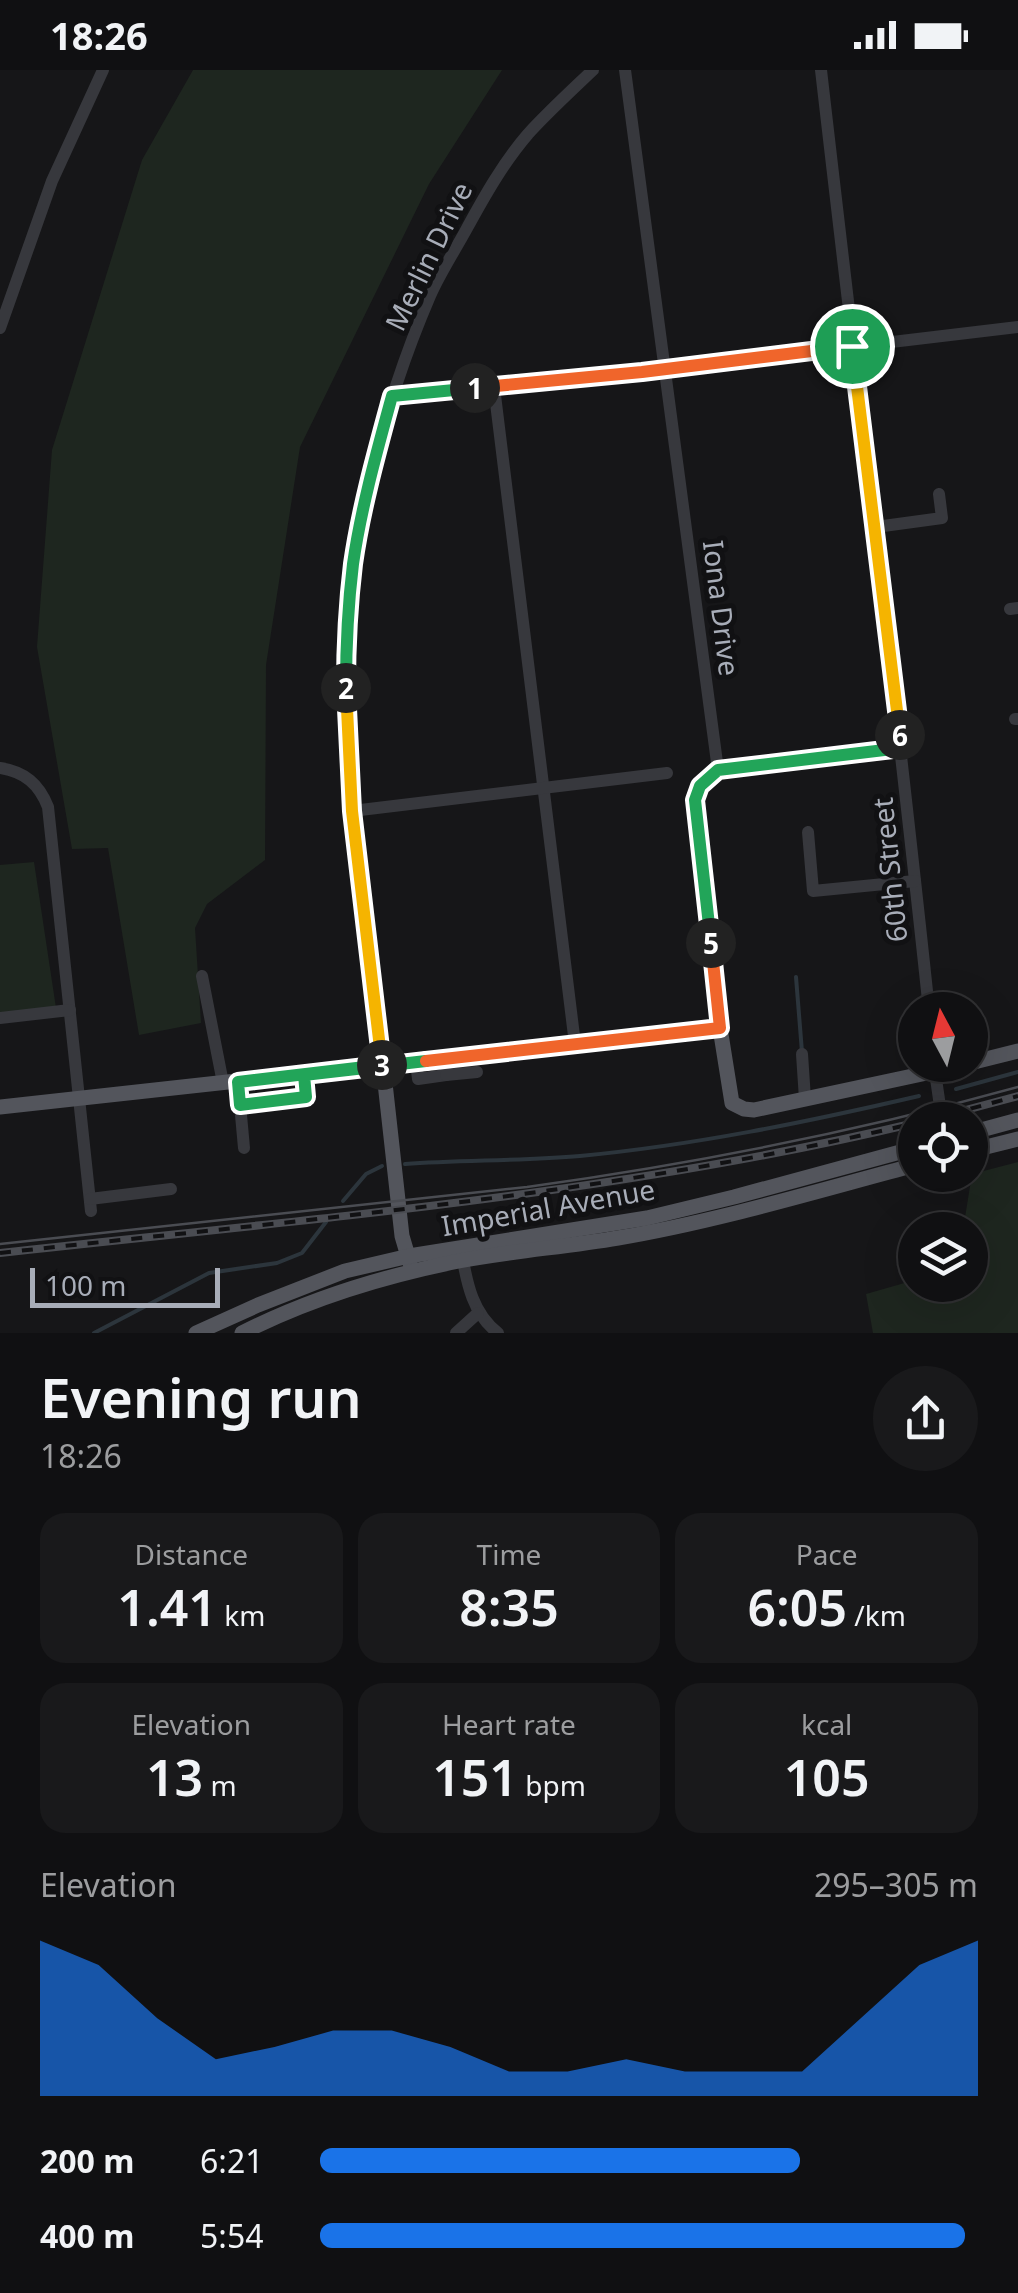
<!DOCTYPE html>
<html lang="en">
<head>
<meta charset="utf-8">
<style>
	:root { --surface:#101012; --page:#19191b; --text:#f1f3f6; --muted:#9c9d9f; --line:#303032; --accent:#1a73e8 }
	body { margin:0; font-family:"Noto Sans",sans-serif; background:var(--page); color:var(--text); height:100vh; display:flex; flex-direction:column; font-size:38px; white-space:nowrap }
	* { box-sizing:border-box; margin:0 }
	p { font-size:32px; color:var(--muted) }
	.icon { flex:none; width:55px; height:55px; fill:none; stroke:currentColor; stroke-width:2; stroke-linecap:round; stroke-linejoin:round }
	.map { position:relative; height:1263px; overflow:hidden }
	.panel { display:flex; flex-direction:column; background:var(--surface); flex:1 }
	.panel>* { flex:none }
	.needle { width:65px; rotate:353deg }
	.buttons { position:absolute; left:898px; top:922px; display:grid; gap:20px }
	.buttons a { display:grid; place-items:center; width:90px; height:90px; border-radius:50%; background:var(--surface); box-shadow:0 10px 40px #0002,0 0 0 2px var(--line); font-size:50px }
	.scale { position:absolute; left:30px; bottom:25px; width:190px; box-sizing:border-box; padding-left:10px; border:5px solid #a8adb8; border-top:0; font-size:28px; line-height:35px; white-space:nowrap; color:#a8adb8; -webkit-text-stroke:8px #111113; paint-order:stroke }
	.pin { position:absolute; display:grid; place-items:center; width:85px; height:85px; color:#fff; margin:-42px; border:5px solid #fff; border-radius:50%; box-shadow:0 2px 10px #0007 }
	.km { position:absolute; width:50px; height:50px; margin:-25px; border-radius:50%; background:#222; color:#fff; font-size:28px; line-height:50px; text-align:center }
	.round { display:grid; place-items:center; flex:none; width:105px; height:105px; border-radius:52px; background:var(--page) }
	.summary { display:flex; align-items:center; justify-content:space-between; height:170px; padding:0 40px }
	h1 { font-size:55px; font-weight:600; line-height:75px }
	.stats { display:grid; grid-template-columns:repeat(3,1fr); gap:15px; height:170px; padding:10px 40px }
	.stats div { display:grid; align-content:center; border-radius:25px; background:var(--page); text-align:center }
	.stats b { font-size:50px; font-weight:600 }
	.stats small { font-size:28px; font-weight:400 }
	.stats p { font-size:28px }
	.chart { height:280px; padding:20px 40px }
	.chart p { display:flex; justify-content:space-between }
	.chart svg { width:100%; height:180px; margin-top:10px; fill:var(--accent); opacity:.7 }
	ul { padding:0 40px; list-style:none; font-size:32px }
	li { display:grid; grid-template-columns:160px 120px 1fr; align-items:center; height:75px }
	li i { height:25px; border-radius:12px; background:var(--accent) }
	.status { display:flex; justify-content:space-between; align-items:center; height:70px; padding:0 50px; background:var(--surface); direction:ltr }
	.status svg { height:28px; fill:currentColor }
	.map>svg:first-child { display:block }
	.green { fill:#1e261f }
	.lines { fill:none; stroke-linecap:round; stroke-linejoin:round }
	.stream { stroke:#2c353c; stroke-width:4 }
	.minor { stroke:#37383d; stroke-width:12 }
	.major { stroke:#53555c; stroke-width:15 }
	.tram { stroke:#4a4c52; stroke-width:2.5 }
	.rail-casing { stroke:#4a4c52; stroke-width:8 }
	.rail { stroke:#111113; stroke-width:4; stroke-dasharray:11; stroke-linecap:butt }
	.split-1-casing { stroke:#fff; stroke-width:20 }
	.split-2-casing { stroke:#fff; stroke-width:20 }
	.split-3-casing { stroke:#fff; stroke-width:20 }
	.split-4-casing { stroke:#fff; stroke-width:20 }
	.split-5-casing { stroke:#fff; stroke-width:20 }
	.split-6-casing { stroke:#fff; stroke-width:20 }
	.split-7-casing { stroke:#fff; stroke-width:20 }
	.split-1 { stroke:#f0652b; stroke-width:12 }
	.split-2 { stroke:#22a559; stroke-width:12 }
	.split-3 { stroke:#f5b400; stroke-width:12 }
	.split-4 { stroke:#22a559; stroke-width:12 }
	.split-5 { stroke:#f0652b; stroke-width:12 }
	.split-6 { stroke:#22a559; stroke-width:12 }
	.split-7 { stroke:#f5b400; stroke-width:12 }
	.labels { text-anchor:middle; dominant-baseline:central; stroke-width:10; stroke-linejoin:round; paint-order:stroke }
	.street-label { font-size:28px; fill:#a8adb8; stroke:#111113 }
</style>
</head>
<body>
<div class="status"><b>18:26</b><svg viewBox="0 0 49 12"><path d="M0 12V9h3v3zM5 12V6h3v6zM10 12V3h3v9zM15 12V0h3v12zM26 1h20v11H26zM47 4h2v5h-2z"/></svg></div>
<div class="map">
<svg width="1018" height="1263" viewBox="0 0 1018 1263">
	<rect width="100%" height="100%" fill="#161618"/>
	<g class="green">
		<path d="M193 0H502L429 114 300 377 266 595 265 790 207 834 195 858 201 953 139 965 108 778 72 779 37 577 52 380 142 90Z"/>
		<path d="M34 792 56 938 0 945V795Z"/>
		<path d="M1018 1092V1263H873L866 1224 915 1210V1215H970V1160H963L972 1104Z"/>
	</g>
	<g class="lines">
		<g class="stream">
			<path d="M796 907 802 982"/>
			<path d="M956 1019 1018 1002"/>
			<path d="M405 1094C463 1090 522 1091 580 1086 695 1075 807 1052 919 1026"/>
			<path d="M343 1131 366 1104 382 1096"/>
			<path d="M94 1263 209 1203 277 1193 302 1183 326 1152"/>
		</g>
		<g class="minor">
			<path d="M625 0 718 700"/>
			<path d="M821 0C857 313 896 626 929 940"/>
			<path d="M0 258 52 111 103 0"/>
			<path d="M494 317 575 974"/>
			<path d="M392 327 641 302 1018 257"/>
			<path d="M876 457 942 448 939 424"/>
			<path d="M1010 539 1018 538"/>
			<path d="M1015 649H1018"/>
			<path d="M0 698C25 702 39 714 48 737L91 1141"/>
			<path d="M718 700 700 716 695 730 720 958"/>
			<path d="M718 700 901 678"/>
			<path d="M352 741 667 703"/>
			<path d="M808 762 813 821 915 811"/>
			<path d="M202 906 223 1013"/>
			<path d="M0 948 70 940"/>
			<path d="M802 984 805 1029"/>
			<path d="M416 992 418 1009 446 1005 445 989"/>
			<path d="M383 995C367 862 341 721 346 587 351 464 381 340 430 226 440 203 454 182 466 160 484 127 503 93 528 64 548 42 571 21 593 0"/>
			<path d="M934 995 942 1050"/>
			<path d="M446 1005 477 1002"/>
			<path d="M238 1012 244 1078"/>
			<path d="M241 1035 306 1027 304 1005"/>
			<path d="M90 1129 171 1119"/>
			<path d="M462 1185C467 1214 473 1244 498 1263"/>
			<path d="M456 1263 478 1243"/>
		</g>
		<g class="major">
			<path d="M970 993 1018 981"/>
			<path d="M383 995 402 1166 410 1193"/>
			<path d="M0 1037 720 958 732 1033 744 1039 754 1040 964 995"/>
			<path d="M970 1063 1018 1050"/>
			<path d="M970 1081 1018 1069"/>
			<path d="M196 1263 258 1235 345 1201 409 1186 647 1148 734 1127 915 1078"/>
			<path d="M242 1263C309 1229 384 1206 459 1191 511 1181 565 1177 618 1168 718 1151 817 1121 915 1095"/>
		</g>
		<path class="tram" d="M0 1174 527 1117C693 1094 856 1062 1018 1017"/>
		<g class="rail-casing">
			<g id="rail">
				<path d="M928 1050 1018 1026"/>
				<path d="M0 1183C307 1149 614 1125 915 1053"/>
			</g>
		</g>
		<use href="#rail" class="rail"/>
	</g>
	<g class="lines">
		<g class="split-1-casing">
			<path id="split-1" d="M475 318 642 302 852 276"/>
		</g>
		<g class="split-2-casing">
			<path id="split-2" d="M346 618C346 577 348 535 353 494 361 438 377 381 392 326L475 318"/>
		</g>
		<g class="split-3-casing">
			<path id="split-3" d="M346 618 352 741 382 995"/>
		</g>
		<g class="split-4-casing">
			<path id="split-4" d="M382 995 238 1012 240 1035 306 1027 304 1005 426 991"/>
		</g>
		<g class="split-5-casing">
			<path id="split-5" d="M426 991 720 958 711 873"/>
		</g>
		<g class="split-6-casing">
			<path id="split-6" d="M711 873 695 730 700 716 718 700 901 678 900 665"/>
		</g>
		<g class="split-7-casing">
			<path id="split-7" d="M852 276 900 665"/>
		</g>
		<use href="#split-1" class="split-1"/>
		<use href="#split-2" class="split-2"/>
		<use href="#split-3" class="split-3"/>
		<use href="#split-4" class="split-4"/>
		<use href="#split-5" class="split-5"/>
		<use href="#split-6" class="split-6"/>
		<use href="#split-7" class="split-7"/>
	</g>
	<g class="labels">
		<g class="street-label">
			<text transform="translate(428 186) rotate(-64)">Merlin Drive</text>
			<text transform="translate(722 538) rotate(83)">Iona Drive</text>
			<text transform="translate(889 800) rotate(-96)">60th Street</text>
			<text transform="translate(548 1137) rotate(-10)">Imperial Avenue</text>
		</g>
	</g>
</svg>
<div class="buttons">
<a><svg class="needle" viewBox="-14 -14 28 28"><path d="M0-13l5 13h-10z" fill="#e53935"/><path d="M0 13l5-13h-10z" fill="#9c9d9f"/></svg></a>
<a><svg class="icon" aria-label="locate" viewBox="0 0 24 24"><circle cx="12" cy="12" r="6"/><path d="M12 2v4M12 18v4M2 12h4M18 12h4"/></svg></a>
<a><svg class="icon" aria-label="layers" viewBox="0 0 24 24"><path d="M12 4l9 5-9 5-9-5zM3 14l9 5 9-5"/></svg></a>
</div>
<div class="scale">100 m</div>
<div class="pin" style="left:852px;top:276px;background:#1e9e55"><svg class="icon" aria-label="arrive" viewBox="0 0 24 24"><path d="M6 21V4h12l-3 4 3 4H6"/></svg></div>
<b class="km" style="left:475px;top:318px">1</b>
<b class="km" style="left:346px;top:618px">2</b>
<b class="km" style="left:382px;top:995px">3</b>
<b class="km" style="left:711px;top:873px">5</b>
<b class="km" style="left:900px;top:665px">6</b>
</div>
<section class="panel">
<div class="summary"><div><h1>Evening run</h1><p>18:26</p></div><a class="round"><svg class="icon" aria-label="share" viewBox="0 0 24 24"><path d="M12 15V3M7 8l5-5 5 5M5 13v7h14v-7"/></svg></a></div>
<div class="stats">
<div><p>Distance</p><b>1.41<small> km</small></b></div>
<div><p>Time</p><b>8:35</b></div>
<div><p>Pace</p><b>6:05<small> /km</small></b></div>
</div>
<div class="stats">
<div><p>Elevation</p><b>13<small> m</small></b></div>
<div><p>Heart rate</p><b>151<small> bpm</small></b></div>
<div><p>kcal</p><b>105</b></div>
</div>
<div class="chart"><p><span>Elevation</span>295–305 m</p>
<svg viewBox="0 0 160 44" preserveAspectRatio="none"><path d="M0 44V6L10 12L20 25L30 35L40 32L50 28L60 28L70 32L80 38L90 38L100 35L110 38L120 38L130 38L140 25L150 12L160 6V44z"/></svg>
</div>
<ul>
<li><b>200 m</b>6:21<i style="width:73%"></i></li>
<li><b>400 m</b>5:54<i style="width:98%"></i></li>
</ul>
</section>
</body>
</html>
